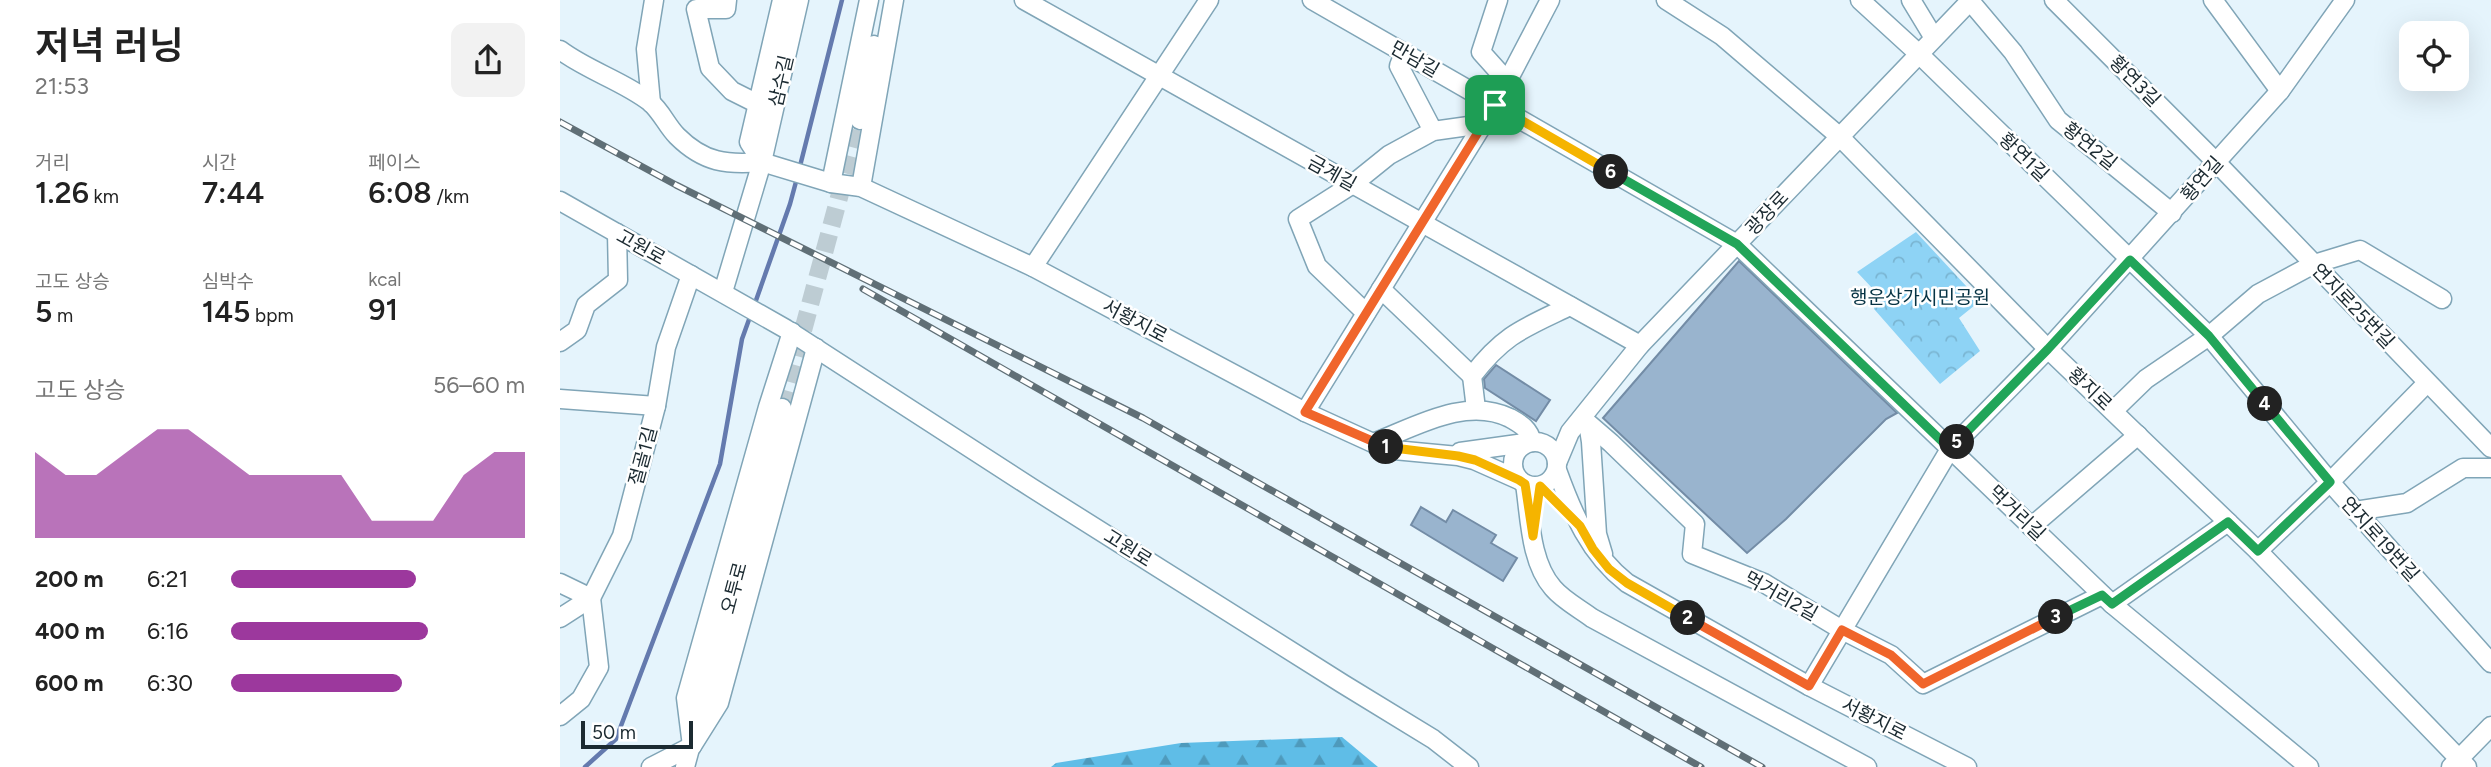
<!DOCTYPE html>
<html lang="ko">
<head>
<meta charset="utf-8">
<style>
	:root { --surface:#fff; --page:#f2f2f2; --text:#222; --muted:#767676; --accent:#9c389d }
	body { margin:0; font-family:Figtree,"Noto Sans KR",sans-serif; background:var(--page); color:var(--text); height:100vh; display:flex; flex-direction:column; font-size:26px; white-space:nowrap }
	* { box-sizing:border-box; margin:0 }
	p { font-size:23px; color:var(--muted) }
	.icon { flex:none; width:38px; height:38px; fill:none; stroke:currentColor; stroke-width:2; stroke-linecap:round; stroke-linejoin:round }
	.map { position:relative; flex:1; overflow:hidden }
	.panel { display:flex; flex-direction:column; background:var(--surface); width:560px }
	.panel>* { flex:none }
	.tools { position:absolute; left:1839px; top:21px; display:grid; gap:14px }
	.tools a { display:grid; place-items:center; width:70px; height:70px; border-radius:14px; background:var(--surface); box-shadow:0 7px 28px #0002; font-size:35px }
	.scale { position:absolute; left:21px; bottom:18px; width:112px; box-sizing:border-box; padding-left:7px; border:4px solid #1b2a31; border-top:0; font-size:19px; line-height:24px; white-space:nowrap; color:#1b2a31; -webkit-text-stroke:5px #fff; paint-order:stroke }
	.pin { position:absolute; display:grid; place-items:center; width:60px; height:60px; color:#fff; margin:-30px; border-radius:14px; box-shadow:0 4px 10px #0006 }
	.km { position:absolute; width:35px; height:35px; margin:-18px; border-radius:50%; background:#222; color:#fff; font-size:19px; line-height:35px; text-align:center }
	.round { display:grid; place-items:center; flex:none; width:74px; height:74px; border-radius:14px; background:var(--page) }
	.overview { display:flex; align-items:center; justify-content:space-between; height:119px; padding:0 35px }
	h1 { font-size:38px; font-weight:600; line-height:52px }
	.metrics { display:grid; grid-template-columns:repeat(3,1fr); gap:10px; height:119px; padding:7px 35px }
	.metrics div { display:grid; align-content:center }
	.metrics b { font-size:30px; font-weight:600 }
	.metrics small { font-size:19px; font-weight:400 }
	.metrics p { font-size:19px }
	.chart { height:196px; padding:14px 35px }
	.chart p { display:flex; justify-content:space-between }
	.chart svg { width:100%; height:126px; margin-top:7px; fill:var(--accent); opacity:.7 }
	ul { padding:0 35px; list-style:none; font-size:23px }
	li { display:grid; grid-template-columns:112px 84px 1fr; align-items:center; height:52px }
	li i { height:18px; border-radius:9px; background:var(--accent) }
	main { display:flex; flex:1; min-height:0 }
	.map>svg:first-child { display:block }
	.forest { fill:url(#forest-firs) }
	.park { fill:url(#park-crowns) }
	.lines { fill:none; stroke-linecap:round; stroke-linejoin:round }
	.stream { stroke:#647aae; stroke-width:4.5 }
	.building { fill:#99b4ce; stroke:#738ca6; stroke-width:2 }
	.minor-tunnel { stroke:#bdccd3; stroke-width:18; stroke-dasharray:18 9; stroke-linecap:butt }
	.minor-casing { stroke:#80a5b7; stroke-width:21 }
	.minor { stroke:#fff; stroke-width:18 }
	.rail-casing { stroke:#606f76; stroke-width:7 }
	.rail { stroke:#fff; stroke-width:4.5; stroke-dasharray:13; stroke-linecap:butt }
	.split-1-casing { stroke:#fff; stroke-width:14 }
	.split-2-casing { stroke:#fff; stroke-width:14 }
	.split-3-casing { stroke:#fff; stroke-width:14 }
	.split-4-casing { stroke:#fff; stroke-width:14 }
	.split-5-casing { stroke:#fff; stroke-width:14 }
	.split-6-casing { stroke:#fff; stroke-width:14 }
	.split-7-casing { stroke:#fff; stroke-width:14 }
	.split-1 { stroke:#f0652b; stroke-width:9 }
	.split-2 { stroke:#f5b400; stroke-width:9 }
	.split-3 { stroke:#f0652b; stroke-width:9 }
	.split-4 { stroke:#22a559; stroke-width:9 }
	.split-5 { stroke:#22a559; stroke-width:9 }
	.split-6 { stroke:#22a559; stroke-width:9 }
	.split-7 { stroke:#f5b400; stroke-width:9 }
	.labels { text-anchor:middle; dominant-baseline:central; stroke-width:5; stroke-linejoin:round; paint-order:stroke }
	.street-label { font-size:19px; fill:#1b2a31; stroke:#fff }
	.park-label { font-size:19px; fill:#063344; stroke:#fff }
</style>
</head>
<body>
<main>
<section class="panel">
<div class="overview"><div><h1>저녁 러닝</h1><p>21:53</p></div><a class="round"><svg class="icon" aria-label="share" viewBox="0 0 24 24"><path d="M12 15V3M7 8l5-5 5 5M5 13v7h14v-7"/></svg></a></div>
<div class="metrics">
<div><p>거리</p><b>1.26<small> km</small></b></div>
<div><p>시간</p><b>7:44</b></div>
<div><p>페이스</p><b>6:08<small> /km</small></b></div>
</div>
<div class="metrics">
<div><p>고도 상승</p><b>5<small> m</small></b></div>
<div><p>심박수</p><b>145<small> bpm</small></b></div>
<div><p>kcal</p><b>91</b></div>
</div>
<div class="chart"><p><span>고도 상승</span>56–60 m</p>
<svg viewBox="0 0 160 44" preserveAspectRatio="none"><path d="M0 44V14L10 22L20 22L30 14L40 6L50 6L60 14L70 22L80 22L90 22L100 22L110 38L120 38L130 38L140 22L150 14L160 14V44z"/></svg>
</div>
<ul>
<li><b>200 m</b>6:21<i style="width:63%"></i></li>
<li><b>400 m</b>6:16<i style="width:67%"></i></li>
<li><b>600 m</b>6:30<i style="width:58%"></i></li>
</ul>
</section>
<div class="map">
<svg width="1931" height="767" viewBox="0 0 1931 767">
	<defs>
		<pattern id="forest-firs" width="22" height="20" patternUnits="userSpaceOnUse" patternTransform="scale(1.75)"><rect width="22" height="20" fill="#5fbde7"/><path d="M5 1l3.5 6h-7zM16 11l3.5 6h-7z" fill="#4e9abc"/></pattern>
		<pattern id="park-crowns" width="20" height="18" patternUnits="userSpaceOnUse" patternTransform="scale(1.75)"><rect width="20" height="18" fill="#8ed3f5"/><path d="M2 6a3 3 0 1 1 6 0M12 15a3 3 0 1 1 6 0" fill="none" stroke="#7ab5d2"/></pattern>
	</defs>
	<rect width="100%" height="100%" fill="#e5f4fc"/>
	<path class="forest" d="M782 737 818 767H491L496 763 621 743Z"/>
	<path class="park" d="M1356 232 1420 301 1399 318 1420 351 1380 384 1314 309 1313 289 1297 272Z"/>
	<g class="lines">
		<g class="stream">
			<path d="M239 170 282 0"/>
			<path d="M194 306 230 204 237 178"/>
			<path d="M25 767 56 739 160 464 182 339 191 314"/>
		</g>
	</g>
	<g class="building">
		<path d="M1179 261 1337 413 1326 419 1226 519 1187 553 1043 418Z"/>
		<path d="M936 365 990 400 976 421 925 388 924 379Z"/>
		<path d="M861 507 886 522 893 510 936 535 931 543 957 558 943 581 851 525Z"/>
	</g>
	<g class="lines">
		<path class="minor-tunnel" d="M222 408 300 120"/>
		<g class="minor-casing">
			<g id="minor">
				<path d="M167 0 166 9H136L150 68 172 91 198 104"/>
				<path d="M222 0 189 142 202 162 271 183 301 187 473 267 745 412 813 443 834 450 898 456 914 460 959 480"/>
				<path d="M464 0 1080 345"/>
				<path d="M752 0 1177 244 1552 604 1749 767"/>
				<path d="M938 0 921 52 947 81"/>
				<path d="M1106 0 1162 36 1279 136 1488 349 1698 551 1907 767"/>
				<path d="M1300 0 1359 54 1649 336 1770 482 1931 663"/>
				<path d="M1351 0 1374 38"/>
				<path d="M1494 0 1656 162 1931 448"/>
				<path d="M1653 0 1720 91"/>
				<path d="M1410 1 1453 52 1498 120 1612 213"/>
				<path d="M0 50C28 71 63 81 90 102 101 111 107 126 117 136 144 163 167 165 202 162"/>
				<path d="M844 53 839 66 873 131"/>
				<path d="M91 103 86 49 94 0"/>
				<path d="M300 120 314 45"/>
				<path d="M271 183 309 0"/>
				<path d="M301 187 334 0"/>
				<path d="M0 201 226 329 472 488 783 684 873 739 909 767"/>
				<path d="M473 267 649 0"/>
				<path d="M821 289 912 376"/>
				<path d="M163 292 202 162 239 0"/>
				<path d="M806 313 757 266 738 219 793 184 829 155 873 131 923 124"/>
				<path d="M0 342 17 330 26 305 58 280 57 233"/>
				<path d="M0 399 96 406"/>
				<path d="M916 409 912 376C944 334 964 328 1010 306"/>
				<path d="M1553 411 1586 379 1649 336 1698 294 1754 264 1800 250 1882 299"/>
				<path d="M745 412 935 105 990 0"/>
				<path d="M1022 418 1051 443 1135 524 1132 554 1204 583 1282 630 1331 655 1363 684 1542 595"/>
				<path d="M1024 421 1029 429 1031 442 1037 534 1043 554"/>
				<circle cx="975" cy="464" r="22"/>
				<path d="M813 443C855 427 906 396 950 418 961 424 969 429 972 442"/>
				<path d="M900 452 965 443"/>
				<path d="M997 463 1010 432 1080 345 1411 0"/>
				<path d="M997 470C1013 514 1029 553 1067 583L1249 686 1407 767"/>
				<path d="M965 484C970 517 970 562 993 588 1003 600 1020 609 1032 618L1307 767"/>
				<path d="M1795 511 1847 503 1903 468H1931"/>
				<path d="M1471 527 1578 435"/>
				<path d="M1698 551 1770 482 1867 383"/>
				<path d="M0 583 31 598 39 667 21 699 0 716"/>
				<path d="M1552 604 1668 522"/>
				<path d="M0 618 31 598 62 536 96 406 106 347 131 275"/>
				<path d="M1249 686 1390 449 1488 349 1720 91 1785 0"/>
				<path d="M132 746 126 698 208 407 232 332"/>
				<path d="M91 767 132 746 159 703 256 348"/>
				<path d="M125 767 222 408"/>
				<path d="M1891 767 1931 726"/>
			</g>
		</g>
		<use href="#minor" class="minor"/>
		<g class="rail-casing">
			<g id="rail">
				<path d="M0 122 116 185 583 418 1202 767"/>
				<path d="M303 289 1141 767"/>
			</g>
		</g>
		<use href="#rail" class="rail"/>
	</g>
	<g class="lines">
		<g class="split-1-casing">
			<path id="split-1" d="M826 447 745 412 935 105"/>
		</g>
		<g class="split-2-casing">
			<path id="split-2" d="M826 447 898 456 915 460 959 480 965 484 973 536 980 486 1020 526 1033 549 1049 569 1067 583 1128 618"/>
		</g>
		<g class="split-3-casing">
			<path id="split-3" d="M1128 618 1249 686 1282 630 1331 655 1363 684 1496 617"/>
		</g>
		<g class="split-4-casing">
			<path id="split-4" d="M1496 617 1542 595 1552 604 1668 522 1698 551 1770 482 1705 404"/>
		</g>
		<g class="split-5-casing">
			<path id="split-5" d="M1397 442 1488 349 1570 260 1649 336 1705 404"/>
		</g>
		<g class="split-6-casing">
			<path id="split-6" d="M1051 172 1177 244 1390 449 1397 442"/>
		</g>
		<g class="split-7-casing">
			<path id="split-7" d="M935 105 1051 172"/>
		</g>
		<use href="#split-1" class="split-1"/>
		<use href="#split-2" class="split-2"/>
		<use href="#split-3" class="split-3"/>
		<use href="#split-4" class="split-4"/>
		<use href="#split-5" class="split-5"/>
		<use href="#split-6" class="split-6"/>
		<use href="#split-7" class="split-7"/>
	</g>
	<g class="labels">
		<g class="street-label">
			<text transform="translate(855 59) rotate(30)">만남길</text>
			<text transform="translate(221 81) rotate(-77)">삼수길</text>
			<text transform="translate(1575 81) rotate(45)">황연3길</text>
			<text transform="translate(1530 146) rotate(39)">황연2길</text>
			<text transform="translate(1464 157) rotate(44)">황연1길</text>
			<text transform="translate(772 173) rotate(29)">금계길</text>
			<text transform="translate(1642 179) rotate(-49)">황연길</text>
			<text transform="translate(1207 213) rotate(-47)">광장로</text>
			<text transform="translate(81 247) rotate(29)">고원로</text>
			<text transform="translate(1793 306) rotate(46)">연지로25번길</text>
			<text transform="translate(575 321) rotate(28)">서황지로</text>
			<text transform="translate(1530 389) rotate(44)">황지로</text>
			<text transform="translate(83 456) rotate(-75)">절골1길</text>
			<text transform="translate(1457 513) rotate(44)">먹거리길</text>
			<text transform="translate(1820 539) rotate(48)">연지로19번길</text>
			<text transform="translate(568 548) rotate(32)">고원로</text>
			<text transform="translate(174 588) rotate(-75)">오투로</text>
			<text transform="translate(1221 596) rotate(29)">먹거리2길</text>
			<text transform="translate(1314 719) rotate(27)">서황지로</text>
		</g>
		<g class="park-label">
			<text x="1360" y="297">행운상가시민공원</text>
		</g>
	</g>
</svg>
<div class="tools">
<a><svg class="icon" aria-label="locate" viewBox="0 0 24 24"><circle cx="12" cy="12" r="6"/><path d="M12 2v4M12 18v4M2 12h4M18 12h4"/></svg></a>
</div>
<div class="scale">50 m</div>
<div class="pin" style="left:935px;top:105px;background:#1e9e55"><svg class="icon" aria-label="arrive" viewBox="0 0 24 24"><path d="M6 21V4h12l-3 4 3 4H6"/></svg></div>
<b class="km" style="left:826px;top:447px">1</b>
<b class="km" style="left:1128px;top:618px">2</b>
<b class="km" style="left:1496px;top:617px">3</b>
<b class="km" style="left:1705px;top:404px">4</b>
<b class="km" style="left:1397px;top:442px">5</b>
<b class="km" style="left:1051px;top:172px">6</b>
</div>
</main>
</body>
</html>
